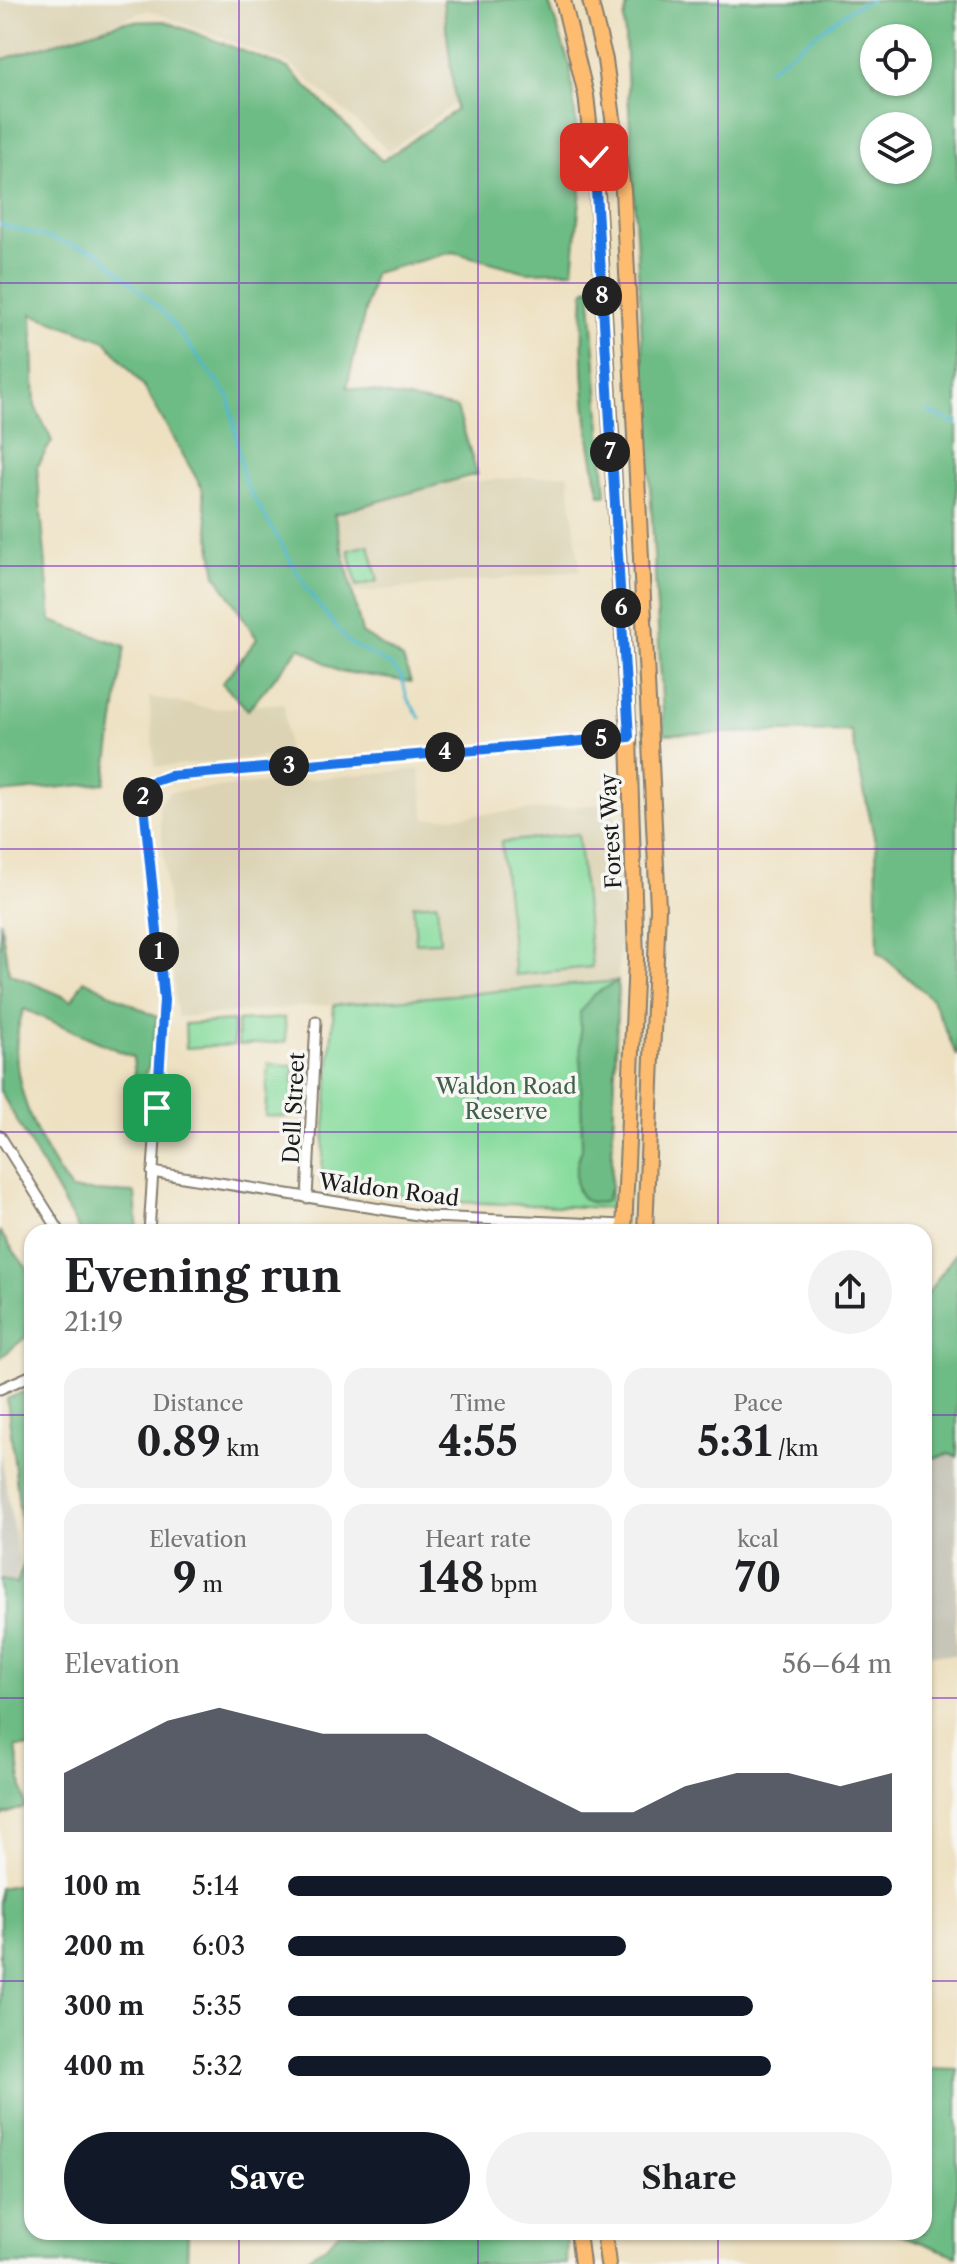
<!DOCTYPE html>
<html lang="en">
<head>
<meta charset="utf-8">
<style>
	:root { --surface:#fff; --page:#f2f2f2; --text:#202124; --muted:#757577; --accent:#111827 }
	body { margin:0; font-family:"Libre Caslon Text",serif; background:var(--page); color:var(--text); height:100vh; display:flex; flex-direction:column; font-size:30px; white-space:nowrap }
	* { box-sizing:border-box; margin:0 }
	p { font-size:26px; color:var(--muted) }
	.icon { flex:none; width:44px; height:44px; fill:none; stroke:currentColor; stroke-width:2; stroke-linecap:round; stroke-linejoin:round }
	.map { position:relative; flex:1; overflow:hidden }
	.panel { position:absolute; left:24px; top:1224px; width:908px; height:1016px; display:flex; flex-direction:column; background:var(--surface); border-radius:24px; box-shadow:0 2px 6px #0004 }
	.panel>* { flex:none }
	.fabs { position:absolute; left:860px; top:24px; display:grid; gap:16px }
	.fabs a { display:grid; place-items:center; width:72px; height:72px; border-radius:50%; background:var(--surface); box-shadow:0 2px 6px #0004; font-size:40px }
	.pin { position:absolute; display:grid; place-items:center; width:68px; height:68px; color:#fff; margin:-34px; border-radius:16px; box-shadow:0 4px 12px #0006 }
	.km { position:absolute; width:40px; height:40px; margin:-20px; border-radius:50%; background:#222; color:#fff; font-size:22px; line-height:40px; text-align:center }
	.round { display:grid; place-items:center; flex:none; width:84px; height:84px; border-radius:42px; background:var(--page) }
	.head { display:flex; align-items:center; justify-content:space-between; height:136px; padding:0 40px }
	h1 { font-size:44px; font-weight:700; line-height:60px }
	.metrics { display:grid; grid-template-columns:repeat(3,1fr); gap:12px; height:136px; padding:8px 40px }
	.metrics div { display:grid; align-content:center; border-radius:20px; background:var(--page); text-align:center }
	.metrics b { font-size:40px; font-weight:700 }
	.metrics small { font-size:22px; font-weight:400 }
	.metrics p { font-size:22px }
	.chart { height:224px; padding:16px 40px }
	.chart p { display:flex; justify-content:space-between }
	.chart svg { width:100%; height:144px; margin-top:8px; fill:var(--accent); opacity:.7 }
	.action { display:flex; gap:16px; margin-top:auto; padding:16px 40px }
	.action a { flex:1; height:92px; border-radius:48px; background:var(--accent); color:#fff; font-size:32px; font-weight:700; line-height:92px; text-align:center }
	.action a+a { background:var(--page); color:var(--text) }
	ul { padding:0 40px; list-style:none; font-size:26px }
	li { display:grid; grid-template-columns:128px 96px 1fr; align-items:center; height:60px }
	li i { height:20px; border-radius:10px; background:var(--accent) }
	.map>svg:first-child { display:block }
	.built { fill:#dbd3b4 }
	.industrial { fill:#c6c5b8 }
	.green { fill:#88dc9e; stroke:#527c5d; stroke-width:2 }
	.forest { fill:#6ebc85; stroke:#456c50; stroke-width:2; fill-rule:evenodd }
	.lines { fill:none; stroke-linecap:round; stroke-linejoin:round }
	.stream { stroke:#4fb7ce; stroke-width:3 }
	.street-casing { stroke:#857e6f; stroke-width:13 }
	.primary-casing { stroke:#857e6f; stroke-width:18 }
	.street { stroke:#fff; stroke-width:9 }
	.primary { stroke:#febc70; stroke-width:14 }
	.route-casing { stroke:#fff; stroke-width:16 }
	.route { stroke:#1a73e8; stroke-width:10 }
	.grid { fill:none; stroke:#7b2cbf; stroke-width:2; stroke-opacity:0.55 }
	.labels { text-anchor:middle; dominant-baseline:central; stroke-width:7; stroke-linejoin:round; paint-order:stroke }
	.street-label { font-size:22px; fill:#1c1c1c; stroke:#f6f6f2 }
	.park-label { font-size:22px; fill:#425f4a; stroke:#f6f6f2 }
</style>
</head>
<body>
<div class="map">
<svg width="957" height="2264" viewBox="0 0 957 2264">
	<rect width="100%" height="100%" fill="#f6f6f2"/>
	<filter id="ink" filterUnits="userSpaceOnUse"><feTurbulence type="fractalNoise" baseFrequency=".0125" numOctaves="2"/><feDisplacementMap in="SourceGraphic" scale="16" xChannelSelector="R" yChannelSelector="G"/><feConvolveMatrix kernelMatrix="1 2 1 2 8 2 1 2 1" color-interpolation-filters="sRGB"/></filter>
	<filter id="wash" filterUnits="userSpaceOnUse"><feTurbulence type="fractalNoise" baseFrequency=".006" numOctaves="4" result="noise"/><feDisplacementMap in="SourceGraphic" scale="32" xChannelSelector="R" yChannelSelector="G"/><feGaussianBlur stdDeviation="1.8" result="paint"/><feColorMatrix in="noise" values="0 0 0 0 0 0 0 0 0 0 0 0 0 0 0 0 0 1.4 0 .05"/><feComposite in="paint" operator="in"/></filter>
	<g filter="url(#wash)">
		<rect width="100%" height="100%" fill="#eee1c2"/>
		<g class="built">
			<path d="M0 0H449L463 98 389 151 291 64 148 10 12 60 0 58Z"/>
			<path d="M568 474 580 571 344 594 305 494Z"/>
			<path d="M149 697 214 709 284 703 288 755 155 767Z"/>
			<path d="M420 769 425 819 614 803 620 934 618 981 177 1017 159 804 169 792Z"/>
		</g>
		<g class="industrial">
			<path d="M0 1449 19 1563 13 1595 0 1592Z"/>
			<path d="M949 1454 957 1457 955 1655 924 1654V1460Z"/>
		</g>
		<g class="green">
			<path d="M369 545 378 581 357 586 349 550Z"/>
			<path d="M578 834 592 967 515 975 501 842Z"/>
			<path d="M437 903 440 942 416 943 413 905Z"/>
			<path d="M618 981 610 1208 430 1201 321 1183 334 1005Z"/>
			<path d="M285 1018 286 1042 238 1045 237 1021Z"/>
			<path d="M233 1021 234 1045 186 1048 185 1024Z"/>
			<path d="M268 1064 294 1066 291 1117 265 1116Z"/>
		</g>
		<g class="forest">
			<path d="M443 0H548L570 65 582 179 573 271 527 272 453 252 374 273 347 387 457 408 477 474 334 514 362 633 403 659 411 682 338 671 300 647 248 710 222 683 257 639 216 575 202 488 144 387 106 341 32 314 35 406 52 441 37 467 51 621 125 646 105 783 0 793V60L123 22 164 21 288 68 382 161 456 110Z"/>
			<path d="M628 0H957V1056L932 999 878 952 876 846 851 731 664 734 624 20ZM874 38H918V82H874ZM874 126H918V170H874Z"/>
			<path d="M590 286 606 495H600C584 429 580 359 584 291Z"/>
			<path d="M0 920 9 973 72 1000 84 980 157 1017 149 1067 136 1090 133 1057 24 1009C0 1066 36 1142 71 1190L135 1193 138 1232H80L0 1091Z"/>
			<path d="M618 981 611 1188 605 1202C569 1208 573 1171 582 1149L580 1012 593 995Z"/>
			<path d="M0 1232 31 1274 26 1337 0 1358Z"/>
			<path d="M957 1251V1457L949 1454 924 1460V1299Z"/>
			<path d="M32 1388V1747H16L25 1807 0 1816V1579L16 1584 25 1561 7 1399Z"/>
			<path d="M29 1882 32 2232H188L187 2264H0V1888Z"/>
			<path d="M924 2068 957 2069V2256L893 2232H924Z"/>
			<path d="M339 2232H567L566 2264H295L327 2246Z"/>
		</g>
		<g class="lines">
			<g class="stream">
				<path d="M769 69 852 8 871 0"/>
				<path d="M0 224 98 252 165 314 229 397 244 481 311 595 348 642 390 665 402 677 407 698 420 718"/>
				<path d="M928 412 957 424"/>
			</g>
		</g>
	</g>
	<g filter="url(#ink)">
		<g class="lines">
			<g class="street-casing">
				<g id="street">
					<path d="M0 1136 60 1232"/>
					<path d="M152 1172 430 1217 624 1225"/>
					<path d="M307 1198 316 1021"/>
					<path d="M149 1232 164 1000 143 795 149 783 170 776 629 737"/>
					<path d="M0 1389 32 1375"/>
				</g>
			</g>
			<g class="primary-casing">
				<g id="primary">
					<path d="M563 0 586 95 597 193 629 737 636 959 624 1232"/>
					<path d="M590 0 605 60 623 191 651 762 658 908 645 1232"/>
					<path d="M578 2232 582 2264"/>
					<path d="M604 2232 608 2264"/>
				</g>
			</g>
			<use href="#street" class="street"/>
			<use href="#primary" class="primary"/>
		</g>
	</g>
	<g class="lines" filter="url(#ink)">
		<g class="route-casing">
			<path id="route" d="M157 1108 164 1000 143 795 149 783 170 776 629 737 594 157"/>
		</g>
		<use href="#route" class="route"/>
	</g>
	<path class="grid" d="M239 0V1232M478 0V1232M718 0V1232M0 283H957M0 566H957M0 849H957M0 1132H957M0 1415H32M924 1415H957M0 1698H32M924 1698H957M0 1981H32M924 1981H957M239 2232V2264M478 2232V2264M718 2232V2264"/>
	<g class="labels">
		<g class="street-label">
			<text transform="translate(611 831) rotate(-93)">Forest Way</text>
			<text transform="translate(294 1108) rotate(-87)">Dell Street</text>
			<text transform="translate(389 1190) rotate(7)">Waldon Road</text>
		</g>
		<g class="park-label">
			<text x="506" y="1086">Waldon Road<tspan x="506" dy="25">Reserve</tspan></text>
		</g>
	</g>
</svg>
<div class="fabs">
<a><svg class="icon" aria-label="locate" viewBox="0 0 24 24"><circle cx="12" cy="12" r="6"/><path d="M12 2v4M12 18v4M2 12h4M18 12h4"/></svg></a>
<a><svg class="icon" aria-label="layers" viewBox="0 0 24 24"><path d="M12 4l9 5-9 5-9-5zM3 14l9 5 9-5"/></svg></a>
</div>
<div class="pin" style="left:157px;top:1108px;background:#1e9e55"><svg class="icon" aria-label="arrive" viewBox="0 0 24 24"><path d="M6 21V4h12l-3 4 3 4H6"/></svg></div>
<div class="pin" style="left:594px;top:157px;background:#d93025"><svg class="icon" aria-label="check" viewBox="0 0 24 24"><path d="M5 12l5 5 9-10"/></svg></div>
<b class="km" style="left:159px;top:952px">1</b>
<b class="km" style="left:143px;top:797px">2</b>
<b class="km" style="left:289px;top:766px">3</b>
<b class="km" style="left:445px;top:752px">4</b>
<b class="km" style="left:601px;top:739px">5</b>
<b class="km" style="left:621px;top:608px">6</b>
<b class="km" style="left:610px;top:452px">7</b>
<b class="km" style="left:602px;top:296px">8</b>
<section class="panel">
<div class="head"><div><h1>Evening run</h1><p>21:19</p></div><a class="round"><svg class="icon" aria-label="share" viewBox="0 0 24 24"><path d="M12 15V3M7 8l5-5 5 5M5 13v7h14v-7"/></svg></a></div>
<div class="metrics">
<div><p>Distance</p><b>0.89<small> km</small></b></div>
<div><p>Time</p><b>4:55</b></div>
<div><p>Pace</p><b>5:31<small> /km</small></b></div>
</div>
<div class="metrics">
<div><p>Elevation</p><b>9<small> m</small></b></div>
<div><p>Heart rate</p><b>148<small> bpm</small></b></div>
<div><p>kcal</p><b>70</b></div>
</div>
<div class="chart"><p><span>Elevation</span>56–64 m</p>
<svg viewBox="0 0 160 44" preserveAspectRatio="none"><path d="M0 44V26L10 18L20 10L30 6L40 10L50 14L60 14L70 14L80 22L90 30L100 38L110 38L120 30L130 26L140 26L150 30L160 26V44z"/></svg>
</div>
<ul>
<li><b>100 m</b>5:14<i style="width:100%"></i></li>
<li><b>200 m</b>6:03<i style="width:56%"></i></li>
<li><b>300 m</b>5:35<i style="width:77%"></i></li>
<li><b>400 m</b>5:32<i style="width:80%"></i></li>
</ul>
<div class="action"><a>Save</a><a>Share</a></div>
</section>
</div>
</body>
</html>
